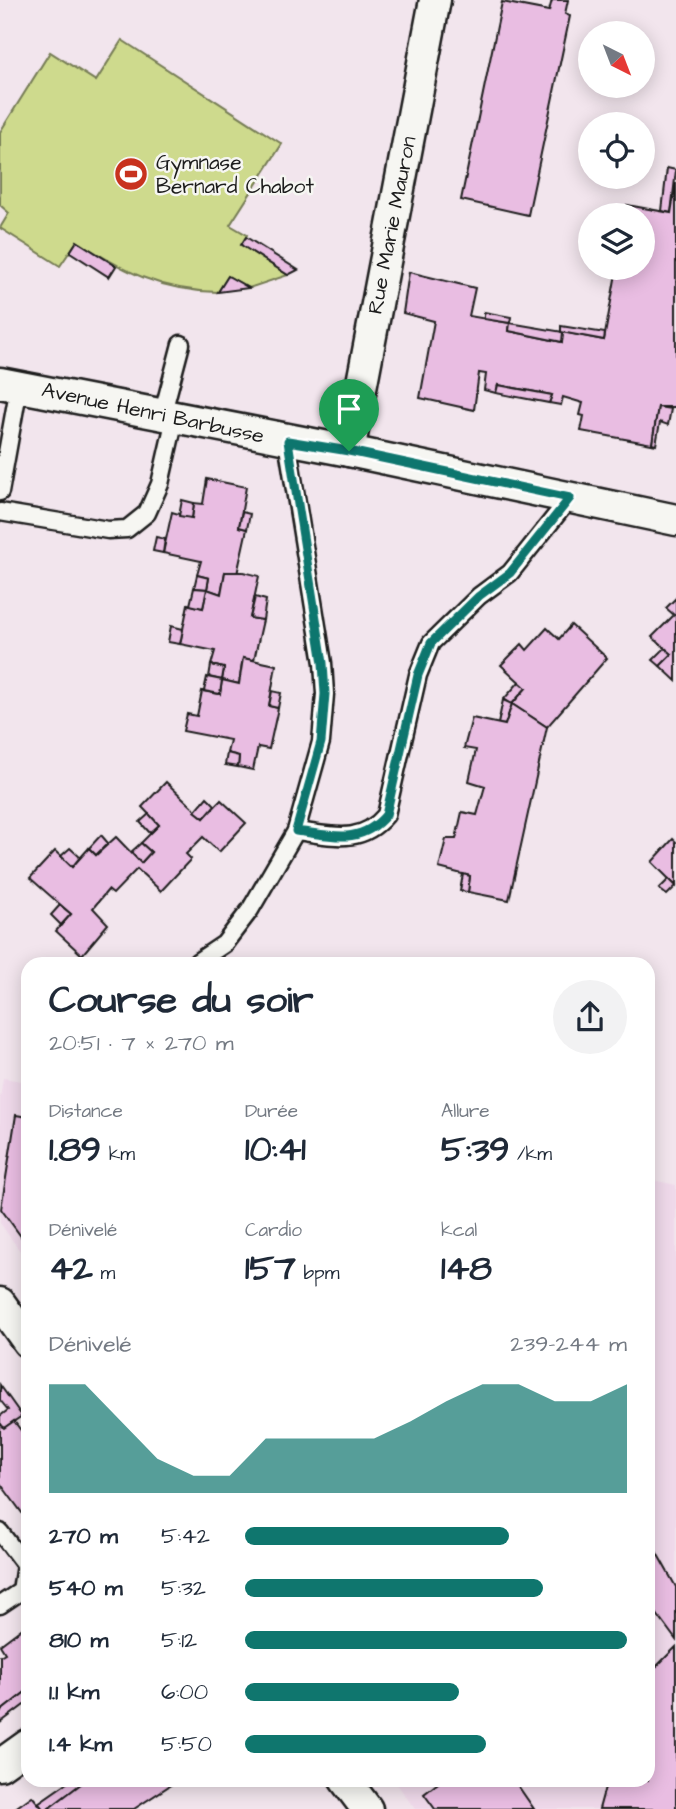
<!DOCTYPE html>
<html lang="fr">
<head>
<meta charset="utf-8">
<style>
	:root { --surface:#fff; --page:#f2f2f3; --text:#1f2937; --muted:#747a83; --accent:#0f766e }
	body { margin:0; font-family:"Architects Daughter",sans-serif; background:var(--page); color:var(--text); height:100vh; display:flex; flex-direction:column; font-size:26px; white-space:nowrap }
	* { box-sizing:border-box; margin:0 }
	p { font-size:23px; color:var(--muted) }
	.icon { flex:none; width:38px; height:38px; fill:none; stroke:currentColor; stroke-width:2; stroke-linecap:round; stroke-linejoin:round }
	.map { position:relative; flex:1; overflow:hidden }
	.side { position:absolute; left:21px; top:957px; width:634px; height:830px; display:flex; flex-direction:column; background:var(--surface); border-radius:21px; box-shadow:0 4px 18px #0003 }
	.side>* { flex:none }
	.needle { width:46px; rotate:138deg }
	.controls { position:absolute; left:578px; top:21px; display:grid; gap:14px }
	.controls a { display:grid; place-items:center; width:77px; height:77px; border-radius:50%; background:var(--surface); box-shadow:0 4px 18px #0003; font-size:35px }
	.pin { position:absolute; display:grid; place-items:center; width:60px; height:60px; color:#fff; margin:-72px -30px; border-radius:50% 50% 50% 0; rotate:-45deg; box-shadow:0 0 7px #0007 }
	.pin .icon { rotate:45deg }
	.round { display:grid; place-items:center; flex:none; width:74px; height:74px; border-radius:37px; background:var(--page) }
	.summary { display:flex; align-items:center; justify-content:space-between; height:119px; padding:0 28px }
	h1 { font-size:38px; font-weight:700; line-height:52px }
	.stats { display:grid; grid-template-columns:repeat(3,1fr); gap:10px; height:119px; padding:7px 28px }
	.stats div { display:grid; align-content:center }
	.stats b { font-size:35px; font-weight:700 }
	.stats small { font-size:19px; font-weight:400 }
	.stats p { font-size:19px }
	.chart { height:196px; padding:14px 28px }
	.chart p { display:flex; justify-content:space-between }
	.chart svg { width:100%; height:126px; margin-top:7px; fill:var(--accent); opacity:.7 }
	ul { padding:0 28px; list-style:none; font-size:23px }
	li { display:grid; grid-template-columns:112px 84px 1fr; align-items:center; height:52px }
	li i { height:18px; border-radius:9px; background:var(--accent) }
	.map>svg:first-child { display:block }
	.built { fill:#efd9ea }
	.green { fill:#ceda8d; stroke:#757b54; stroke-width:2 }
	.building { fill:#e9bde2; stroke:#1c1c1c; stroke-width:2 }
	.lines { fill:none; stroke-linecap:round; stroke-linejoin:round }
	.lane-casing { stroke:#1c1c1c; stroke-width:21 }
	.street-casing { stroke:#1c1c1c; stroke-width:35 }
	.lane { stroke:#f6f6f2; stroke-width:16 }
	.street { stroke:#f6f6f2; stroke-width:30 }
	.route-casing { stroke:#fff; stroke-width:14 }
	.route { stroke:#0f766e; stroke-width:9 }
	.labels { text-anchor:middle; dominant-baseline:central; stroke-width:5; stroke-linejoin:round; paint-order:stroke }
	.poi-label { font-size:21px; fill:#1c1c1c; stroke:#f6f6f2; text-anchor:start }
	.street-label { font-size:21px; fill:#1c1c1c; stroke:#f6f6f2 }
</style>
</head>
<body>
<div class="map">
<svg width="676" height="1809" viewBox="0 0 676 1809">
	<rect width="100%" height="100%" fill="#f2e5ed"/>
	<filter id="ink" filterUnits="userSpaceOnUse"><feTurbulence type="fractalNoise" baseFrequency=".0143" numOctaves="2"/><feDisplacementMap in="SourceGraphic" scale="14" xChannelSelector="R" yChannelSelector="G"/><feConvolveMatrix kernelMatrix="1 2 1 2 8 2 1 2 1" color-interpolation-filters="sRGB"/></filter>
	<g filter="url(#ink)">
		<g class="built">
			<path d="M3 1078 28 1082V1262L0 1223V1098Z"/>
			<path d="M648 1179 676 1185V1809H415L394 1780H648Z"/>
		</g>
		<path class="green" d="M122 40 282 144 230 225 247 235 242 245 288 275 249 288 228 276 218 292C161 291 125 272 77 241L60 266 0 228 9 213 0 205V132L50 52 96 81Z"/>
		<g class="building">
			<path d="M552 0H568L565 14 570 16 528 215 461 200 502 2 549 11Z"/>
			<path d="M667 168 676 170 671 213 662 211Z"/>
			<path d="M676 183V407H658L652 444 581 431 584 416 580 415 583 403 563 397 561 405 549 403 552 395 498 385 496 393 484 390 486 374 479 373 474 410 420 398 434 321 403 313 409 272 475 288 469 316 510 323 509 331 562 342 563 332 604 340 617 268H642V215H626L627 205 671 213Z"/>
			<path d="M246 237 298 270 288 275 241 245Z"/>
			<path d="M77 241 116 266 109 277 70 252Z"/>
			<path d="M228 276 249 288 218 292Z"/>
			<path d="M484 312 511 317 510 323 484 319Z"/>
			<path d="M510 323 563 332 562 342 509 331Z"/>
			<path d="M561 326 605 333 604 340 561 332Z"/>
			<path d="M498 385 552 395 549 403 496 393Z"/>
			<path d="M658 407 671 409 668 425 660 422 656 445 652 444Z"/>
			<path d="M207 479 246 487 239 527 247 529 237 574 225 572 221 594 207 589 209 578 197 575 201 561 163 553 172 512 192 518 194 503 203 504Z"/>
			<path d="M182 500 194 503 192 518 179 516Z"/>
			<path d="M242 512 250 514 247 529 239 527Z"/>
			<path d="M156 537 165 539 163 553 153 551Z"/>
			<path d="M225 572H243L259 576 250 618 263 620 254 660 243 658 239 684 222 680 224 668 211 665 215 651 180 644 188 604 203 608 207 589 221 594Z"/>
			<path d="M197 575 209 578 207 589 194 588Z"/>
			<path d="M194 588 207 589 203 608 190 605Z"/>
			<path d="M255 597 266 600 263 620 250 618Z"/>
			<path d="M676 598V681L660 666 672 654 652 637 674 615 666 608Z"/>
			<path d="M571 625 607 658 547 727 512 704 526 688 501 665 522 644 527 650 547 628 559 639Z"/>
			<path d="M171 626 183 629 180 644 168 642Z"/>
			<path d="M665 648 672 654 660 666 653 660Z"/>
			<path d="M243 658 276 665 269 706 278 708 269 749 258 747 253 770 238 767 239 756 227 753 230 740 183 731 187 714 197 716 202 691 220 694 222 680 239 684Z"/>
			<path d="M211 665 224 668 222 680 209 677Z"/>
			<path d="M207 677 222 680 220 694 204 691Z"/>
			<path d="M519 682 526 688 512 704 504 699Z"/>
			<path d="M272 691 281 693 278 708 269 706Z"/>
			<path d="M503 700 512 704 505 725 498 724Z"/>
			<path d="M512 704 547 727 509 900 468 892 470 876 439 868 446 839H456L462 812 477 815 485 786 469 781 476 750 464 748 472 718 505 725Z"/>
			<path d="M227 753 239 756 238 767 225 765Z"/>
			<path d="M166 782 204 818 221 800 246 823 219 852 203 837 186 854 191 859 161 891 137 869 113 894 108 890 93 908 108 924 82 955 56 931 71 914 30 878 55 851 72 867 89 848 96 855 116 837 141 863 151 852 141 843 159 825 142 807Z"/>
			<path d="M207 797 215 805 204 818 195 811Z"/>
			<path d="M149 814 159 825 150 833 140 822Z"/>
			<path d="M101 835 108 843 96 855 89 848Z"/>
			<path d="M673 839 676 842V886L652 862Z"/>
			<path d="M141 843 151 852 141 863 131 852Z"/>
			<path d="M70 848 80 857 72 867 61 856Z"/>
			<path d="M463 874 470 876 468 892 460 891Z"/>
			<path d="M669 879 676 886 667 895 659 889Z"/>
			<path d="M60 905 71 914 61 925 51 915Z"/>
			<path d="M16 1115 28 1117V1246L1 1209Z"/>
			<path d="M0 1385 22 1416 4 1428 0 1423V1416L8 1410 0 1400Z"/>
			<path d="M14 1421 28 1440V1521L0 1483V1423L4 1428Z"/>
			<path d="M648 1537 676 1587V1640L648 1602Z"/>
			<path d="M28 1624V1690L0 1712V1656L5 1653 0 1645Z"/>
			<path d="M676 1647V1809H599L607 1780H648V1675Z"/>
			<path d="M28 1690V1702L0 1723V1712Z"/>
			<path d="M71 1780 87 1781 48 1809H43L38 1803Z"/>
			<path d="M86 1780H178L134 1809H48Z"/>
			<path d="M442 1780H514L534 1809H435L424 1794Z"/>
			<path d="M32 1796 43 1809H14Z"/>
		</g>
		<g class="lines">
			<g class="lane-casing">
				<g id="lane">
					<path d="M162 416 181 344"/>
					<path d="M0 492 19 386"/>
					<path d="M0 512 108 530 127 529 147 513 160 484 175 418"/>
					<path d="M296 831C331 835 360 846 386 815L418 675 431 643 479 596 510 573 570 498"/>
					<path d="M197 962 224 944 250 910 296 831 321 742 325 694 323 663 287 441"/>
					<path d="M0 1532 25 1565 21 1591 0 1605"/>
				</g>
			</g>
			<g class="street-casing">
				<g id="street">
					<path d="M0 383 349 451 676 520"/>
					<path d="M349 451 435 0"/>
					<path d="M0 1303 28 1342"/>
					<path d="M0 1765 28 1745"/>
					<path d="M345 1780 367 1809"/>
				</g>
			</g>
			<use href="#lane" class="lane"/>
			<use href="#street" class="street"/>
		</g>
	</g>
	<g class="lines" filter="url(#ink)">
		<g class="route-casing">
			<path id="route" d="M288 441 349 451 570 498 510 573 479 596 431 643 418 675 386 815C360 846 331 835 296 831L321 742 325 694 323 663Z"/>
		</g>
		<use href="#route" class="route"/>
	</g>
	<defs>
		<g id="stadium-disc" transform="scale(1.75)"><circle r="9.5" fill="#c8321e" stroke="#f6f6f2"/><path d="M0-5a6.5 5 0 1 0 0 10a6.5 5 0 1 0 0-10ZM-3.5-1.8h7v3.6h-7Z" fill="#fff"/></g>
	</defs>
	<g fill-rule="evenodd">
		<use href="#stadium-disc" x="131" y="174"/>
	</g>
	<g class="labels">
		<g class="poi-label">
			<text x="156" y="162">Gymnase<tspan x="156" dy="24">Bernard Chabot</tspan></text>
		</g>
		<g class="street-label">
			<text transform="translate(392 225) rotate(-79)">Rue Marie Mauron</text>
			<text transform="translate(153 413) rotate(12)">Avenue Henri Barbusse</text>
		</g>
	</g>
</svg>
<div class="controls">
<a><svg class="needle" viewBox="-14 -14 28 28"><path d="M0-13l5 13h-10z" fill="#e53935"/><path d="M0 13l5-13h-10z" fill="#747a83"/></svg></a>
<a><svg class="icon" aria-label="locate" viewBox="0 0 24 24"><circle cx="12" cy="12" r="6"/><path d="M12 2v4M12 18v4M2 12h4M18 12h4"/></svg></a>
<a><svg class="icon" aria-label="layers" viewBox="0 0 24 24"><path d="M12 4l9 5-9 5-9-5zM3 14l9 5 9-5"/></svg></a>
</div>
<div class="pin" style="left:349px;top:451px;background:#1e9e55"><svg class="icon" aria-label="arrive" viewBox="0 0 24 24"><path d="M6 21V4h12l-3 4 3 4H6"/></svg></div>
<section class="side">
<div class="summary"><div><h1>Course du soir</h1><p>20:51 · 7 × 270 m</p></div><a class="round"><svg class="icon" aria-label="share" viewBox="0 0 24 24"><path d="M12 15V3M7 8l5-5 5 5M5 13v7h14v-7"/></svg></a></div>
<div class="stats">
<div><p>Distance</p><b>1.89<small> km</small></b></div>
<div><p>Durée</p><b>10:41</b></div>
<div><p>Allure</p><b>5:39<small> /km</small></b></div>
</div>
<div class="stats">
<div><p>Dénivelé</p><b>42<small> m</small></b></div>
<div><p>Cardio</p><b>157<small> bpm</small></b></div>
<div><p>kcal</p><b>148</b></div>
</div>
<div class="chart"><p><span>Dénivelé</span>239–244 m</p>
<svg viewBox="0 0 160 44" preserveAspectRatio="none"><path d="M0 44V6L10 6L20 19L30 32L40 38L50 38L60 25L70 25L80 25L90 25L100 19L110 12L120 6L130 6L140 12L150 12L160 6V44z"/></svg>
</div>
<ul>
<li><b>270 m</b>5:42<i style="width:69%"></i></li>
<li><b>540 m</b>5:32<i style="width:78%"></i></li>
<li><b>810 m</b>5:12<i style="width:100%"></i></li>
<li><b>1.1 km</b>6:00<i style="width:56%"></i></li>
<li><b>1.4 km</b>5:50<i style="width:63%"></i></li>
</ul>
</section>
</div>
</body>
</html>
